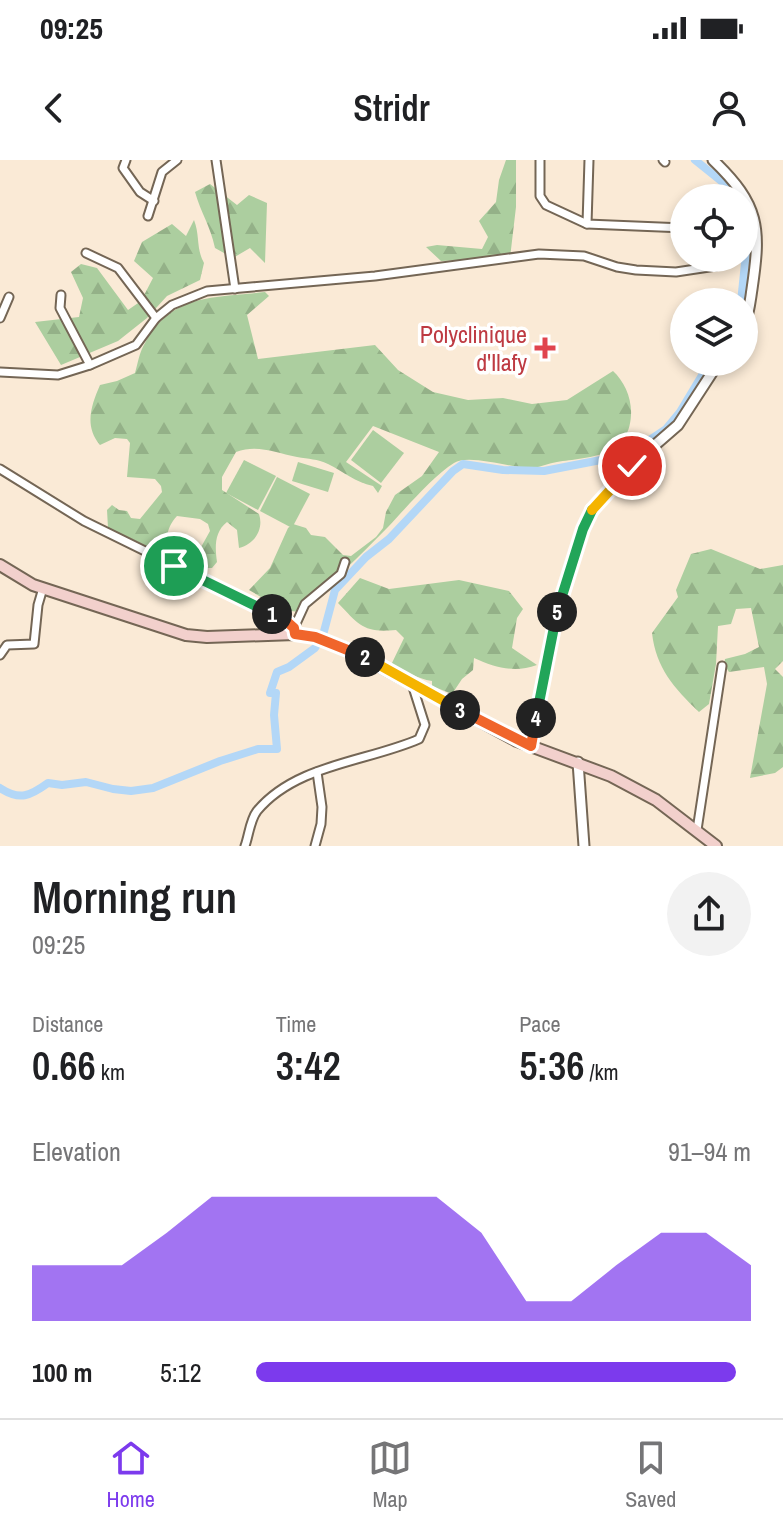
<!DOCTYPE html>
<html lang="en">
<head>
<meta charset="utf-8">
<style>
	:root { --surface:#fff; --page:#f2f2f2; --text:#202124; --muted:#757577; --line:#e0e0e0; --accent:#7c3aed }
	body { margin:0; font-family:"Archivo Narrow",sans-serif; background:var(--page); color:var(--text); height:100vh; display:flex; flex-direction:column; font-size:30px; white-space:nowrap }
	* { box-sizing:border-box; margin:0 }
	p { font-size:26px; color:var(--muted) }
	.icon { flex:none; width:44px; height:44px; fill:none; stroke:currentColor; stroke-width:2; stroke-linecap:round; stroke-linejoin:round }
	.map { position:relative; height:686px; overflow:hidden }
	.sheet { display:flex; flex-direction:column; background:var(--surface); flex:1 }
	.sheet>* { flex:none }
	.tools { position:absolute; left:670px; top:24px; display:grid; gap:16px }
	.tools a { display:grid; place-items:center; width:88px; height:88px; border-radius:50%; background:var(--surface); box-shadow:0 4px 12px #0003; font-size:40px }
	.pin { position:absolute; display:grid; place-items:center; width:68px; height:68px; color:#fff; margin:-34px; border:4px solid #fff; border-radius:50%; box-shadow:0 2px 8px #0007 }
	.km { position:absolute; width:40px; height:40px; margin:-20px; border-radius:50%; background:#222; color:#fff; font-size:22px; line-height:40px; text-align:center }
	.round { display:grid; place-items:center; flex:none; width:84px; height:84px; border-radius:42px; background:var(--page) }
	.head { display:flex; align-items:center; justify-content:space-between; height:136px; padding:0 32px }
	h1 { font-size:44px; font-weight:600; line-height:60px }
	.metrics { display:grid; grid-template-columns:repeat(3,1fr); gap:12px; height:136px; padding:8px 32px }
	.metrics div { display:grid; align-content:center }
	.metrics b { font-size:40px; font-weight:600 }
	.metrics small { font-size:22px; font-weight:400 }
	.metrics p { font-size:22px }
	.chart { height:224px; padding:16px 32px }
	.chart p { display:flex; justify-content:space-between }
	.chart svg { width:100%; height:144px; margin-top:8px; fill:var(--accent); opacity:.7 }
	ul { padding:0 32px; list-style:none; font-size:26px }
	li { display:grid; grid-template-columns:128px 96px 1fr; align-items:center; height:60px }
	li i { height:20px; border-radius:10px; background:var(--accent) }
	.status { display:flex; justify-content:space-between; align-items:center; height:56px; padding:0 40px; background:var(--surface); direction:ltr }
	.status svg { height:22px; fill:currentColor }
	header { display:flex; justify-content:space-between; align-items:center; height:104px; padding:0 32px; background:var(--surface); font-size:36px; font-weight:600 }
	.tab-bar { display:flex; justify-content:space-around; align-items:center; height:112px; border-top:2px solid var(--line); background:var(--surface); font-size:22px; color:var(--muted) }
	.tab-bar a { display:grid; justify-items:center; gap:4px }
	.tab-bar .selected { color:var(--accent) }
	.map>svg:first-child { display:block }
	.forest { fill:url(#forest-firs) }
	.pitch { fill:#acce9f }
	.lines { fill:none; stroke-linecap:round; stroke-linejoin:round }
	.canal { stroke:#b3d7f7; stroke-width:8 }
	.minor-casing { stroke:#746655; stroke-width:11 }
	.tertiary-casing { stroke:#746655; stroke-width:13 }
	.secondary-casing { stroke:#746655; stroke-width:14 }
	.minor { stroke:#fff; stroke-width:7 }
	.tertiary { stroke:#fff; stroke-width:9 }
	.secondary { stroke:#f2d0cc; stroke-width:10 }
	.split-1-casing { stroke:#fff; stroke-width:16 }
	.split-2-casing { stroke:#fff; stroke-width:16 }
	.split-3-casing { stroke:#fff; stroke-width:16 }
	.split-4-casing { stroke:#fff; stroke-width:16 }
	.split-5-casing { stroke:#fff; stroke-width:16 }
	.split-6-casing { stroke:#fff; stroke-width:16 }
	.split-7-casing { stroke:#fff; stroke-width:16 }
	.split-1 { stroke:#22a559; stroke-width:10 }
	.split-2 { stroke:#f0652b; stroke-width:10 }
	.split-3 { stroke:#f5b400; stroke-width:10 }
	.split-4 { stroke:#f0652b; stroke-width:10 }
	.split-5 { stroke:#22a559; stroke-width:10 }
	.split-6 { stroke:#22a559; stroke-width:10 }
	.split-7 { stroke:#f5b400; stroke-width:10 }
	.health-dot { fill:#e0444e; stroke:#fff; stroke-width:3 }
	.labels { text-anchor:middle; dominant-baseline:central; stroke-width:7; stroke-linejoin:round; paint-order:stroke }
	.health-label { font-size:24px; fill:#be3a42; stroke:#fff; text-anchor:end }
</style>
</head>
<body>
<div class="status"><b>09:25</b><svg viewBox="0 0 49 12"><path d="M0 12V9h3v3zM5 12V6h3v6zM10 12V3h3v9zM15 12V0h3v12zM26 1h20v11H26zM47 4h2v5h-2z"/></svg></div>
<header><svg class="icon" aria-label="back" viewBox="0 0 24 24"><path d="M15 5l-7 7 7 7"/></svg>Stridr<svg class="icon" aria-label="person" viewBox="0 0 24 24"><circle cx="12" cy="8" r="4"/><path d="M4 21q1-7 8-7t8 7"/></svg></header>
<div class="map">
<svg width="783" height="686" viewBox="0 0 783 686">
	<defs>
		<pattern id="forest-firs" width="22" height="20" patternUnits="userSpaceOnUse" patternTransform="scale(2)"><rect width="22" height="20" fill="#acce9f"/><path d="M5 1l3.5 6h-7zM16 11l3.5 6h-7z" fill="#94b188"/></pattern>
	</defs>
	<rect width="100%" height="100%" fill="#faead6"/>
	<g class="forest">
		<path d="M506 0H516V47L510 98 441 101 426 87 437 85 482 89 488 77 479 61 496 42 499 20Z"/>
		<path d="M210 24 237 45 249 35 267 43 265 103 250 88 233 98 215 88C210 65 201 53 195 32Z"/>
		<path d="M194 60C200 75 196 89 204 103L200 120 167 136 147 158 118 181 61 205 35 162 79 157 83 138 71 112 81 104 97 108 128 150 141 141 153 118 134 101 142 82 172 64 186 76Z"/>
		<path d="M265 132 269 136 247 155 258 199 375 185 398 210 433 232 468 240 503 238 532 244 567 240 613 211C624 221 632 238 631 255 629 298 588 297 557 302 549 303 541 307 533 308 513 309 469 293 454 303 433 316 406 348 388 367 359 397 330 424 299 452L283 450 249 430 270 408 288 368 293 364 306 368 311 375 325 377 343 395 351 396 376 377 383 368 386 352 395 335 422 316 439 292 373 266 346 302 382 326 378 333 373 326C355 322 344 312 328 304 317 299 309 299 297 297 275 293 258 284 236 292L222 317V330L259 354C264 369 255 384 239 388L237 370 227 362C214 372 215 388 217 402L212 408H205L195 398 210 371 208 364 200 359 177 356C168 365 162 383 173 392L169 396 108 368 107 350 112 345 119 350 127 351 131 358 140 359 162 332 161 326 155 319 127 317 130 283 127 279 115 278 100 285C84 266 91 246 100 225L117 221 135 213C138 203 139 193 145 183 172 133 215 138 265 132Z"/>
		<path d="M711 389 760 409 783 405V501L775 509 783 517V607L775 613 750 618 767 524 764 507 729 512 724 504 725 499 745 494 759 487 751 448 736 449 731 464 718 466 716 504 709 544 699 552C674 528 656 508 652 473L678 437 676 430 691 394Z"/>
		<path d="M360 418 389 429 459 420 509 431 523 449 517 458 512 488 537 505C515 513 496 508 474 498L473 510 462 519 452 534 432 526V521C417 519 405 510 391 505L404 478 396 470C364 473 360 466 338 443Z"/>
	</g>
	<g class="pitch">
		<path d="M373 270 404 293 381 323 351 300Z"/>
		<path d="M244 300 276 316 258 350 226 333Z"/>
		<path d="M298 302 334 313 328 332 292 321Z"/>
		<path d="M277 317 310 334 292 368 260 351Z"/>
	</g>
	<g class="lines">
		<g class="canal">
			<path d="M695 0 731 29 736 38"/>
			<path d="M741 142 747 84 744 53"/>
			<path d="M0 628C20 641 30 636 48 623L62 625 86 622 113 629 131 631 153 628 220 601 258 589H277L274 555 276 533H270L277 512 289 507 315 488 323 475 335 430 366 397 389 379 453 311 463 304 503 310 544 311 637 293 651 279 666 269 680 252 710 202"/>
		</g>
		<g class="minor-casing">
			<g id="minor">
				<path d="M126 0 123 8 140 32 154 41"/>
				<path d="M216 0 235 129"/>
				<path d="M540 0V36L546 45 587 64 684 68"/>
				<path d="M663 0 665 2"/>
				<path d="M148 56 162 12 177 0"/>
				<path d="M587 64 589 0"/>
				<path d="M86 93 118 108 156 158"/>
				<path d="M61 135 60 148 90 205"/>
				<path d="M0 158 9 137"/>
				<path d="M0 212 58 215 90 205 136 185 156 158 172 145 207 131 375 116 539 94 584 96 617 107 636 110 676 112 716 106"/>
				<path d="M0 309 84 361 285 460 294 468 295 474"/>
				<path d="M294 468 305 444 341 414 345 402"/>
				<path d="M0 495 7 485 34 484 38 445 43 428"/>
				<path d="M697 670 722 506"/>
				<path d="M245 686C249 675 250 660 257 651 296 604 367 602 419 579L425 565 412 524"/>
				<path d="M315 686 321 664 322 647 317 612"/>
			</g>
		</g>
		<g class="tertiary-casing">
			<g id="tertiary">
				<path d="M713 0C760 45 761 68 752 129 750 142 749 154 744 166"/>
				<path d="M531 586 561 436 583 369 594 347 640 298 678 265 719 202"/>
				<path d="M578 602 584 686"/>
			</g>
		</g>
		<g class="secondary-casing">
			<path id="secondary" d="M0 405 33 425 186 475 207 477 295 474 315 477 352 491 517 581 611 616 656 640 716 686"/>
		</g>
		<use href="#minor" class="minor"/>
		<use href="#tertiary" class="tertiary"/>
		<use href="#secondary" class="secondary"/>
	</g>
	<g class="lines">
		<g class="split-1-casing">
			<path id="split-1" d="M174 406 272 454"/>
		</g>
		<g class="split-2-casing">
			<path id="split-2" d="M272 454 285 460 294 468 295 474 315 477 365 497"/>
		</g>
		<g class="split-3-casing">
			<path id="split-3" d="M365 497 460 550"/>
		</g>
		<g class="split-4-casing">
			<path id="split-4" d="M460 550 531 586 536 558"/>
		</g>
		<g class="split-5-casing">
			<path id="split-5" d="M536 558 557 452"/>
		</g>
		<g class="split-6-casing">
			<path id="split-6" d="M557 452 583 369 592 350"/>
		</g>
		<g class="split-7-casing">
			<path id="split-7" d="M592 350 632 306"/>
		</g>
		<use href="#split-1" class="split-1"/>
		<use href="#split-2" class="split-2"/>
		<use href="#split-3" class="split-3"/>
		<use href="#split-4" class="split-4"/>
		<use href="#split-5" class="split-5"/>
		<use href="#split-6" class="split-6"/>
		<use href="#split-7" class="split-7"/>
	</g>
	<path class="health-dot" d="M541 176h8v8h8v8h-8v8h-8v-8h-8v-8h8z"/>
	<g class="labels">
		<g class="health-label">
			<text x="527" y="174">Polyclinique<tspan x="527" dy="28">d'Ilafy</tspan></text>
		</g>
	</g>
</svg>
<div class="tools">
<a><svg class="icon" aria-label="locate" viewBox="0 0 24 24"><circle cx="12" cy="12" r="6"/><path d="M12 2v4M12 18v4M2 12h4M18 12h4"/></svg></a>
<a><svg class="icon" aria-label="layers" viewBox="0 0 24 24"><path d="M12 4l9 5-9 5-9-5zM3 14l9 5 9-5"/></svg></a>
</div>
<div class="pin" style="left:174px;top:406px;background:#1e9e55"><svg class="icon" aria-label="arrive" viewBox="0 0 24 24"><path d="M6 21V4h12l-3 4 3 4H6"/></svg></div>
<div class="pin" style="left:632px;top:306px;background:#d93025"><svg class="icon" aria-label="check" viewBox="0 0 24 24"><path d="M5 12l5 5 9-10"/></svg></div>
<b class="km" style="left:272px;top:454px">1</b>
<b class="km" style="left:365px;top:497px">2</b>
<b class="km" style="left:460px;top:550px">3</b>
<b class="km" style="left:536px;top:558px">4</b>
<b class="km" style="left:557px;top:452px">5</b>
</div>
<section class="sheet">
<div class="head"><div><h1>Morning run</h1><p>09:25</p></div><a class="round"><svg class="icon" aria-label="share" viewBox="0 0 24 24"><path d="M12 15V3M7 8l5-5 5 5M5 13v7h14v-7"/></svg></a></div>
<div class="metrics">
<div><p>Distance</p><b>0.66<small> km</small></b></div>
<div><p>Time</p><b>3:42</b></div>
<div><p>Pace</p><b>5:36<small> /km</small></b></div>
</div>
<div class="chart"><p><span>Elevation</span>91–94 m</p>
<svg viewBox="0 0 160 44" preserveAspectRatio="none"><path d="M0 44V27L10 27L20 27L30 17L40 6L50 6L60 6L70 6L80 6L90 6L100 17L110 38L120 38L130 27L140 17L150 17L160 27V44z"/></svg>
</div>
<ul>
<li><b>100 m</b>5:12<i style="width:97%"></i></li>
</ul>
</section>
<nav class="tab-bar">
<a class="selected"><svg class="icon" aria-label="home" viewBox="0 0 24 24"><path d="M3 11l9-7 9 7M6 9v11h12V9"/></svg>Home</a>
<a><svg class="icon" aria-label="map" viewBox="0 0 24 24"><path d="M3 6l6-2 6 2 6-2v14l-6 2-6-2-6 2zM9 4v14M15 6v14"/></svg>Map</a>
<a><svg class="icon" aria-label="saved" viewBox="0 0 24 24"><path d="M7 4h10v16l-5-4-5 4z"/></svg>Saved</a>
</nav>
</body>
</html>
